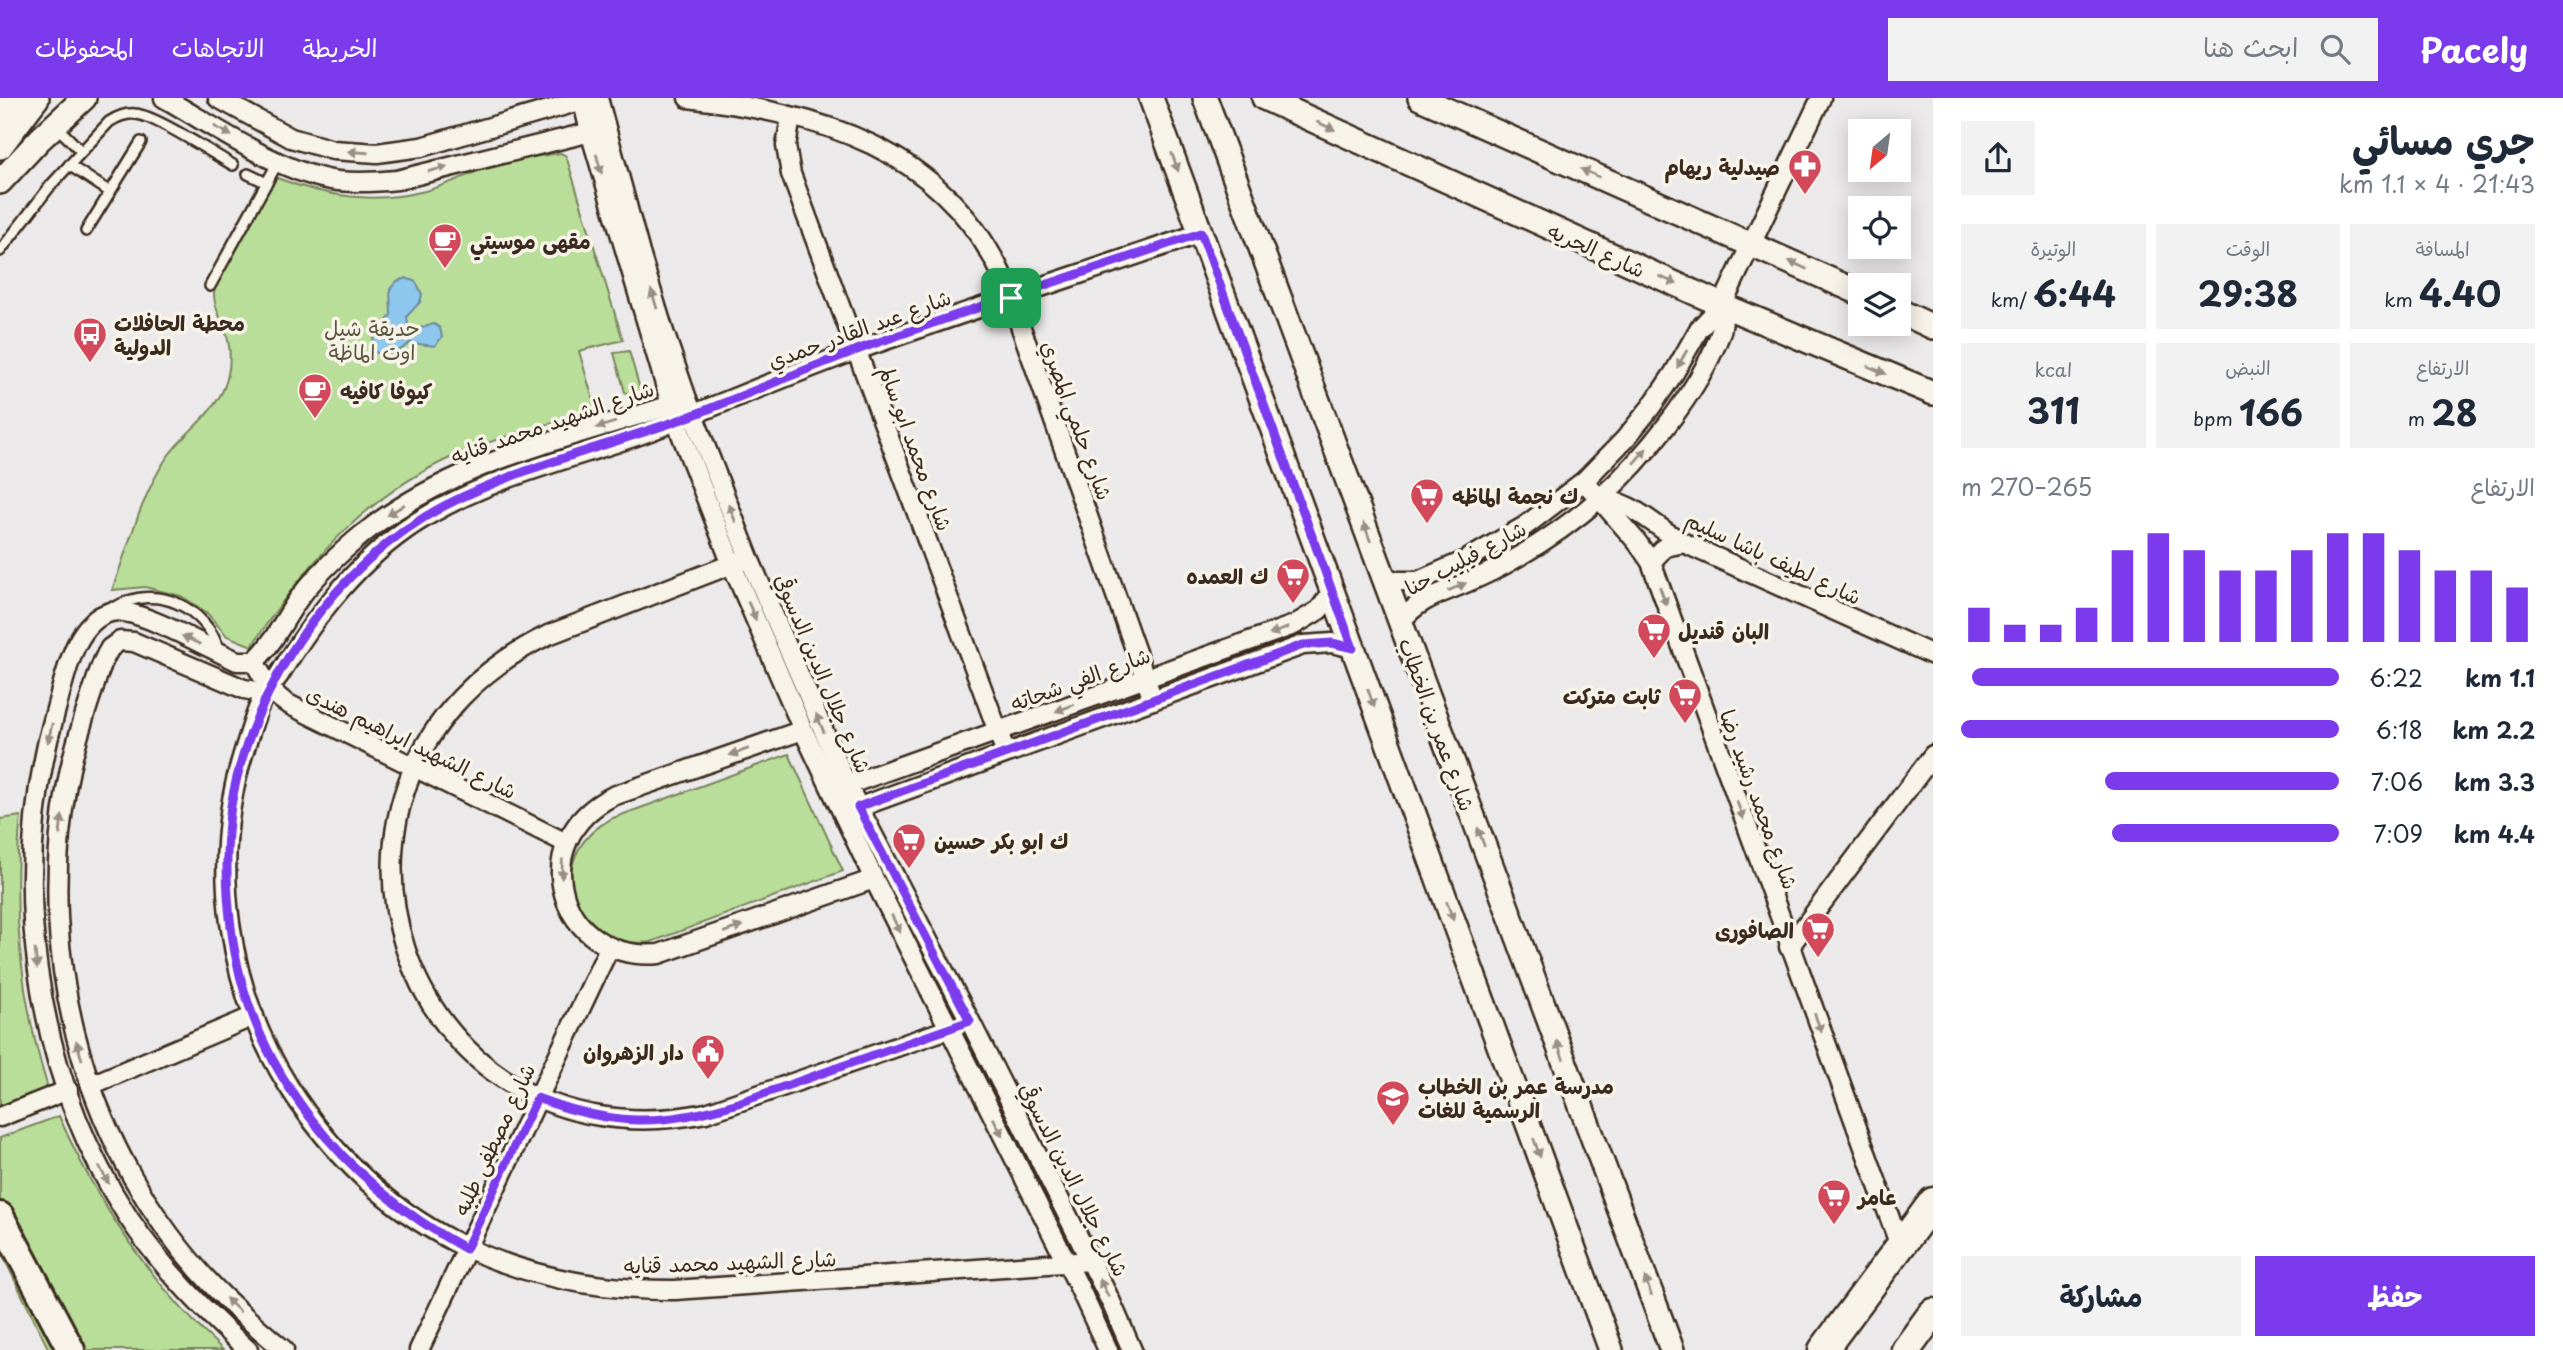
<!DOCTYPE html>
<html lang="ar">
<head>
<meta charset="utf-8">
<style>
	:root { --surface:#fff; --page:#f2f2f3; --text:#1f2937; --muted:#747a83; --accent:#7c3aed }
	body { margin:0; font-family:"Playpen Sans","Playpen Sans Arabic",sans-serif; background:var(--page); color:var(--text); direction:rtl; height:100vh; display:flex; flex-direction:column; font-size:26px; white-space:nowrap }
	* { box-sizing:border-box; margin:0 }
	p { font-size:23px; color:var(--muted) }
	.icon { flex:none; width:38px; height:38px; fill:none; stroke:currentColor; stroke-width:2; stroke-linecap:round; stroke-linejoin:round }
	.map { position:relative; flex:1; overflow:hidden; direction:ltr }
	.panel { display:flex; flex-direction:column; background:var(--surface); width:630px }
	.panel>* { flex:none }
	.needle { width:46px; rotate:209deg }
	.buttons { position:absolute; left:1848px; top:21px; display:grid; gap:14px }
	.buttons a { display:grid; place-items:center; width:63px; height:63px; border-radius:0px; background:var(--surface); box-shadow:0 4px 18px #0003; font-size:35px }
	.pin { position:absolute; display:grid; place-items:center; width:60px; height:60px; color:#fff; margin:-30px; border-radius:14px; box-shadow:0 4px 10px #0006 }
	.round { display:grid; place-items:center; flex:none; width:74px; height:74px; border-radius:0px; background:var(--page) }
	.head { display:flex; align-items:center; justify-content:space-between; height:119px; padding:0 28px }
	h1 { font-size:38px; font-weight:700; line-height:52px }
	.figures { display:grid; grid-template-columns:repeat(3,1fr); gap:10px; height:119px; padding:7px 28px }
	.figures div { display:grid; align-content:center; border-radius:0px; background:var(--page); text-align:center }
	.figures b { font-size:35px; font-weight:700 }
	.figures small { font-size:19px; font-weight:400 }
	.figures p { font-size:19px }
	.chart { height:196px; padding:14px 28px }
	.chart p { display:flex; justify-content:space-between }
	.chart svg { width:100%; height:126px; margin-top:7px; stroke:var(--accent); stroke-width:6 }
	.button { display:flex; gap:14px; margin-top:auto; padding:14px 28px }
	.button a { flex:1; height:80px; border-radius:0px; background:var(--accent); color:#fff; font-size:28px; font-weight:700; line-height:80px; text-align:center }
	.button a+a { background:var(--page); color:var(--text) }
	ul { padding:0 28px; list-style:none; font-size:23px }
	li { display:grid; grid-template-columns:112px 84px 1fr; align-items:center; height:52px }
	li i { height:18px; border-radius:9px; background:var(--accent) }
	header { display:flex; align-items:center; gap:42px; box-sizing:border-box; height:98px; padding:0 35px; background:var(--accent); color:#fff }
	header strong { font-size:33px }
	nav { display:flex; gap:38px; margin-inline-start:auto; font-size:24px }
	.search { width:490px; height:63px; background:var(--page); display:flex; align-items:center; gap:18px; box-sizing:border-box; padding:0 24px; border-radius:0px; color:var(--muted); font-size:26px }
	main { display:flex; flex:1; min-height:0 }
	.map>svg:first-child { display:block }
	.green { fill:#b9de99; stroke:#7a845c; stroke-width:2 }
	.water { fill:#8ec7ed; stroke:#6d889a; stroke-width:2 }
	.lines { fill:none; stroke-linecap:round; stroke-linejoin:round }
	.service-casing { stroke:#3b2a1e; stroke-width:14 }
	.minor-casing { stroke:#3b2a1e; stroke-width:23 }
	.tertiary-casing { stroke:#3b2a1e; stroke-width:28 }
	.secondary-casing { stroke:#3b2a1e; stroke-width:32 }
	.primary-casing { stroke:#3b2a1e; stroke-width:33 }
	.trunk-casing { stroke:#3b2a1e; stroke-width:35 }
	.service { stroke:#f7f3e8; stroke-width:9 }
	.minor { stroke:#f7f3e8; stroke-width:18 }
	.tertiary { stroke:#f7f3e8; stroke-width:23 }
	.secondary { stroke:#f7f3e8; stroke-width:26 }
	.primary { stroke:#f7f3e8; stroke-width:28 }
	.trunk { stroke:#f7f3e8; stroke-width:30 }
	.oneway { fill:#998e83 }
	.route-casing { stroke:#fff; stroke-width:14 }
	.route { stroke:#7c3aed; stroke-width:9 }
	.labels { text-anchor:middle; dominant-baseline:central; stroke-width:7; stroke-linejoin:round; paint-order:stroke }
	.poi-label { font-size:21px; font-weight:bold; fill:#3b2a1e; stroke:#f7f3e8; text-anchor:start }
	.street-label { font-size:21px; fill:#3b2a1e; stroke:#f7f3e8 }
	.park-label { font-size:21px; fill:#5a573d; stroke:#f7f3e8 }
</style>
</head>
<body>
<header>
<strong>Pacely</strong>
<div class="search"><svg class="icon" aria-label="search" viewBox="0 0 24 24"><circle cx="10" cy="10" r="6"/><path d="M15 15l6 6"/></svg>ابحث هنا</div>
<nav><a>الخريطة</a><a>الاتجاهات</a><a>المحفوظات</a></nav>
</header>
<main>
<section class="panel">
<div class="head"><div><h1>جري مسائي</h1><p>21:43 · 4 × 1.1 km</p></div><a class="round"><svg class="icon" aria-label="share" viewBox="0 0 24 24"><path d="M12 15V3M7 8l5-5 5 5M5 13v7h14v-7"/></svg></a></div>
<div class="figures">
<div><p>المسافة</p><b>4.40<small> km</small></b></div>
<div><p>الوقت</p><b>29:38</b></div>
<div><p>الوتيرة</p><b>6:44<small> /km</small></b></div>
</div>
<div class="figures">
<div><p>الارتفاع</p><b>28<small> m</small></b></div>
<div><p>النبض</p><b>166<small> bpm</small></b></div>
<div><p>kcal</p><b>311</b></div>
</div>
<div class="chart"><p><span>الارتفاع</span>265–270 m</p>
<svg viewBox="0 0 160 44" preserveAspectRatio="none"><path d="M5 44V32M15 44V38M25 44V38M35 44V32M45 44V12M55 44V6M65 44V12M75 44V19M85 44V19M95 44V12M105 44V6M115 44V6M125 44V12M135 44V19M145 44V19M155 44V25"/></svg>
</div>
<ul>
<li><b>1.1 km</b>6:22<i style="width:97%"></i></li>
<li><b>2.2 km</b>6:18<i style="width:100%"></i></li>
<li><b>3.3 km</b>7:06<i style="width:62%"></i></li>
<li><b>4.4 km</b>7:09<i style="width:60%"></i></li>
</ul>
<div class="button"><a>حفظ</a><a>مشاركة</a></div>
</section>
<div class="map">
<svg width="1933" height="1252" viewBox="0 0 1933 1252">
	<rect width="100%" height="100%" fill="#ebe9ea"/>
	<filter id="ink" filterUnits="userSpaceOnUse"><feTurbulence type="fractalNoise" baseFrequency=".0143" numOctaves="2"/><feDisplacementMap in="SourceGraphic" scale="14" xChannelSelector="R" yChannelSelector="G"/><feConvolveMatrix kernelMatrix="1 2 1 2 8 2 1 2 1" color-interpolation-filters="sRGB"/></filter>
	<g filter="url(#ink)">
		<g class="green">
			<path d="M561 55 566 58 623 242 579 253 596 312C550 326 503 337 459 356 369 394 304 467 252 548L227 538 206 514 181 498 145 489 112 492C128 450 140 402 164 364 181 336 211 320 224 290 231 272 232 250 225 232 221 221 214 209 214 197 214 169 261 106 277 80 326 99 374 106 425 93 448 87 469 76 491 68 514 61 537 58 561 55Z"/>
			<path d="M629 253 640 291 637 296 632 298 625 294 614 255Z"/>
			<path d="M789 656 843 773 651 844C571 854 538 758 613 720Z"/>
			<path d="M21 718C11 812 20 900 48 990L0 1008V721Z"/>
			<path d="M59 1018C98 1107 151 1186 223 1252H49L0 1152V1040Z"/>
		</g>
		<path class="water" d="M406 180 416 184 422 196 420 204 407 218 408 226 416 231 434 226 440 230 442 239 435 248 410 245 393 257 382 258 374 253 373 241 391 217 390 191 397 183Z"/>
		<g class="lines">
			<g class="service-casing">
				<g id="service">
					<path d="M55 27 81 53"/>
					<path d="M69 67 110 94"/>
					<path d="M248 76 267 85"/>
					<path d="M86 133 141 44"/>
					<path d="M0 153 51 87 109 24C117 19 125 15 135 16 155 17 212 55 233 67"/>
					<path d="M210 188 278 64"/>
					<path d="M114 510C156 484 206 509 220 554"/>
				</g>
			</g>
			<g class="minor-casing">
				<g id="minor">
					<path d="M164 0C214 28 281 76 338 83 358 85 377 84 397 82L599 32"/>
					<path d="M218 0 291 40 333 52 377 55 421 49 590 0"/>
					<path d="M582 0 590 34 676 323 732 467 803 632 874 781 1078 1187 1108 1252"/>
					<path d="M598 0 640 155 664 234 687 301 749 460 847 687 970 923 1111 1204 1132 1252"/>
					<path d="M688 0C820 16 942 49 1003 179L1153 602"/>
					<path d="M791 19 786 48 791 76 1006 655"/>
					<path d="M1584 383 1637 444 1651 464 1900 1148"/>
					<path d="M1599 401C1632 402 1656 430 1684 445L1933 557"/>
					<path d="M740 463 548 537C266 674 397 1077 706 1015L957 928"/>
					<path d="M1651 464 1665 449 1684 445"/>
					<path d="M1384 479 1397 483H1418L1466 462 1525 428 1584 383 1625 341 1651 309 1674 275 1699 231 1722 207 1821 0"/>
					<path d="M1401 524C1417 501 1443 495 1468 484 1485 477 1501 469 1516 460 1545 443 1574 423 1599 401 1643 362 1698 294 1719 239 1724 228 1723 218 1722 207"/>
					<path d="M254 563C270 552 287 516 300 499 318 475 341 454 364 435 454 362 573 340 680 304"/>
					<path d="M254 563C264 581 271 596 288 606L566 745"/>
					<path d="M269 590 256 593 244 591 134 544 120 543 110 550C102 562 98 576 94 589 83 621 73 653 67 686 34 865 87 1056 213 1188 235 1211 260 1232 284 1252"/>
					<path d="M803 632 613 698C522 743 559 865 659 856L874 781"/>
					<path d="M839 690 1294 527 1319 512 1332 494"/>
					<path d="M849 713 1303 547 1332 545 1353 550"/>
					<path d="M1789 849 1933 657"/>
					<path d="M91 987 254 918"/>
					<path d="M0 1019 68 992"/>
					<path d="M1091 1163 675 1192C511 1193 378 1129 289 989 227 891 209 764 244 653 251 632 257 607 269 589 273 584 278 580 281 574 317 516 358 462 417 424 486 380 566 363 642 336 715 309 787 277 860 251 973 211 1087 174 1201 135"/>
					<path d="M248 1252C203 1212 161 1169 128 1119 32 970 8 780 56 611 65 580 74 523 111 514 136 508 210 551 237 563H254"/>
					<path d="M419 1252 609 850"/>
				</g>
			</g>
			<g class="tertiary-casing">
				<g id="tertiary">
					<path d="M1151 0 1611 1252"/>
					<path d="M1205 0 1672 1252"/>
					<path d="M1264 0 1722 207 1933 295"/>
					<path d="M1420 0 1860 195"/>
					<path d="M0 49 37 0"/>
					<path d="M0 84 40 41 84 0"/>
					<path d="M1899 213 1933 229"/>
				</g>
			</g>
			<g class="secondary-casing">
				<path id="secondary" d="M0 1118 71 1252"/>
			</g>
			<g class="primary-casing">
				<g id="primary">
					<path d="M1823 1252 1933 1104"/>
					<path d="M1906 1252 1933 1215"/>
				</g>
			</g>
			<g class="trunk-casing">
				<path id="trunk" d="M0 20 22 0"/>
			</g>
			<use href="#service" class="service"/>
			<use href="#minor" class="minor"/>
			<use href="#tertiary" class="tertiary"/>
			<use href="#secondary" class="secondary"/>
			<use href="#primary" class="primary"/>
			<use href="#trunk" class="trunk"/>
		</g>
		<defs><path id="oneway-solid" d="M-6-.8H1V-3.2L6.5 0L1 3.2V.8H-6Z" transform="scale(1.75)"/></defs>
		<g class="oneway">
			<use href="#oneway-solid" transform="translate(1326 28) rotate(24)"/>
			<use href="#oneway-solid" transform="translate(223 33) rotate(29)"/>
			<use href="#oneway-solid" transform="translate(358 54) rotate(-176)"/>
			<use href="#oneway-solid" transform="translate(1175 64) rotate(70)"/>
			<use href="#oneway-solid" transform="translate(599 66) rotate(74)"/>
			<use href="#oneway-solid" transform="translate(438 71) rotate(-14)"/>
			<use href="#oneway-solid" transform="translate(1590 75) rotate(-156)"/>
			<use href="#oneway-solid" transform="translate(1798 167) rotate(-155)"/>
			<use href="#oneway-solid" transform="translate(1668 182) rotate(24)"/>
			<use href="#oneway-solid" transform="translate(654 201) rotate(-107)"/>
			<use href="#oneway-solid" transform="translate(1682 261) rotate(119)"/>
			<use href="#oneway-solid" transform="translate(1877 272) rotate(23)"/>
			<use href="#oneway-solid" transform="translate(606 327) rotate(163)"/>
			<use href="#oneway-solid" transform="translate(1640 358) rotate(-49)"/>
			<use href="#oneway-solid" transform="translate(396 412) rotate(147)"/>
			<use href="#oneway-solid" transform="translate(732 415) rotate(-111)"/>
			<use href="#oneway-solid" transform="translate(1367 434) rotate(-110)"/>
			<use href="#oneway-solid" transform="translate(1457 489) rotate(-23)"/>
			<use href="#oneway-solid" transform="translate(1663 498) rotate(70)"/>
			<use href="#oneway-solid" transform="translate(752 513) rotate(67)"/>
			<use href="#oneway-solid" transform="translate(1279 533) rotate(160)"/>
			<use href="#oneway-solid" transform="translate(191 542) rotate(-155)"/>
			<use href="#oneway-solid" transform="translate(1371 600) rotate(70)"/>
			<use href="#oneway-solid" transform="translate(1065 610) rotate(160)"/>
			<use href="#oneway-solid" transform="translate(820 625) rotate(-113)"/>
			<use href="#oneway-solid" transform="translate(50 635) rotate(103)"/>
			<use href="#oneway-solid" transform="translate(739 654) rotate(161)"/>
			<use href="#oneway-solid" transform="translate(1740 712) rotate(70)"/>
			<use href="#oneway-solid" transform="translate(61 727) rotate(-83)"/>
			<use href="#oneway-solid" transform="translate(1481 739) rotate(-110)"/>
			<use href="#oneway-solid" transform="translate(562 771) rotate(92)"/>
			<use href="#oneway-solid" transform="translate(1450 813) rotate(70)"/>
			<use href="#oneway-solid" transform="translate(896 826) rotate(64)"/>
			<use href="#oneway-solid" transform="translate(733 831) rotate(-20)"/>
			<use href="#oneway-solid" transform="translate(36 861) rotate(84)"/>
			<use href="#oneway-solid" transform="translate(1818 925) rotate(70)"/>
			<use href="#oneway-solid" transform="translate(79 952) rotate(-107)"/>
			<use href="#oneway-solid" transform="translate(1560 952) rotate(-110)"/>
			<use href="#oneway-solid" transform="translate(998 1029) rotate(63)"/>
			<use href="#oneway-solid" transform="translate(1537 1050) rotate(70)"/>
			<use href="#oneway-solid" transform="translate(104 1077) rotate(62)"/>
			<use href="#oneway-solid" transform="translate(1648 1188) rotate(-110)"/>
			<use href="#oneway-solid" transform="translate(1104 1190) rotate(-117)"/>
			<use href="#oneway-solid" transform="translate(233 1207) rotate(-136)"/>
		</g>
	</g>
	<g class="lines" filter="url(#ink)">
		<g class="route-casing">
			<path id="route" d="M1201 135 1353 550 1332 545 1303 547 858 709 970 923 738 1005C662 1029 612 1028 537 1000L466 1151C344 1084 248 971 231 829 226 788 225 748 231 708 251 588 336 465 444 408 524 367 613 347 696 316 750 295 803 272 857 252 970 211 1086 174 1201 135Z"/>
		</g>
		<use href="#route" class="route"/>
	</g>
	<defs>
		<g id="pharmacy-pin" transform="scale(1.75)"><path d="M0 17L-7.5 6A9.5 9.5 0 1 1 7.5 6Z" fill="#d1495b" stroke="#f7f3e8"/><path d="M-2-6h4v4h4v4h-4v4h-4v-4h-4v-4h4Z" fill="#fff"/></g>
		<g id="cafe-pin" transform="scale(1.75)"><path d="M0 17L-7.5 6A9.5 9.5 0 1 1 7.5 6Z" fill="#d1495b" stroke="#f7f3e8"/><path d="M-5.5-4.5H6V0H3Q3 3.5 0 3.5H-2.5Q-5.5 3.5-5.5 0ZM3-3.2v2h1.7v-2ZM-6 4.5H4V6H-6Z" fill="#fff"/></g>
		<g id="bus-pin" transform="scale(1.75)"><path d="M0 17L-7.5 6A9.5 9.5 0 1 1 7.5 6Z" fill="#d1495b" stroke="#f7f3e8"/><path d="M-5-6H5V4H4V6H2V4H-2V6H-4V4H-5ZM-3.5-4V0h7V-4ZM-3.5 1.2v1.5H-2V1.2ZM2 1.2v1.5H3.5V1.2Z" fill="#fff"/></g>
		<g id="supermarket-pin" transform="scale(1.75)"><path d="M0 17L-7.5 6A9.5 9.5 0 1 1 7.5 6Z" fill="#d1495b" stroke="#f7f3e8"/><path d="M-6-5.5h2.5l.6 2H6L4.5 2H-2.5L-4.4-4H-6ZM-1.5 3.2a1.3 1.3 0 1 0 .1 0ZM3 3.2a1.3 1.3 0 1 0 .1 0Z" fill="#fff"/></g>
		<g id="civic-pin" transform="scale(1.75)"><path d="M0 17L-7.5 6A9.5 9.5 0 1 1 7.5 6Z" fill="#d1495b" stroke="#f7f3e8"/><path d="M-.6-6.5H3V-4.5H.6V-3L4-1V1h2V6H-6V1h2V-1L-.6-3ZM-1.2 2.5V6h2.4V2.5Z" fill="#fff"/></g>
		<g id="school-pin" transform="scale(1.75)"><path d="M0 17L-7.5 6A9.5 9.5 0 1 1 7.5 6Z" fill="#d1495b" stroke="#f7f3e8"/><path d="M0-5L7-2L0 1L-7-2ZM-4 1L0 2.5L4 1V4Q0 6-4 4Z" fill="#fff"/></g>
	</defs>
	<g fill-rule="evenodd">
		<use href="#pharmacy-pin" x="1805" y="68"/>
		<use href="#cafe-pin" x="445" y="142"/>
		<use href="#bus-pin" x="90" y="236"/>
		<use href="#cafe-pin" x="315" y="292"/>
		<use href="#supermarket-pin" x="1427" y="397"/>
		<use href="#supermarket-pin" x="1293" y="477"/>
		<use href="#supermarket-pin" x="1654" y="532"/>
		<use href="#supermarket-pin" x="1685" y="597"/>
		<use href="#supermarket-pin" x="909" y="742"/>
		<use href="#supermarket-pin" x="1818" y="831"/>
		<use href="#civic-pin" x="708" y="953"/>
		<use href="#school-pin" x="1393" y="999"/>
		<use href="#supermarket-pin" x="1834" y="1098"/>
	</g>
	<g class="labels">
		<g class="poi-label">
			<text x="1780" y="68" text-anchor="end">صيدلية ريهام</text>
			<text x="470" y="142">مقهى موسيتي</text>
			<text x="114" y="224">محطة الحافلات<tspan x="114" dy="24">الدولية</tspan></text>
			<text x="340" y="292">كيوفا كافيه</text>
			<text x="1452" y="397">ك نجمة الماظه</text>
			<text x="1268" y="477" text-anchor="end">ك العمده</text>
			<text x="1678" y="532">البان قنديل</text>
			<text x="1660" y="597" text-anchor="end">ثابت متركت</text>
			<text x="934" y="742">ك ابو بكر حسين</text>
			<text x="1794" y="831" text-anchor="end">الصافورى</text>
			<text x="684" y="953" text-anchor="end">دار الزهروان</text>
			<text x="1418" y="987">مدرسة عمر بن الخطاب<tspan x="1418" dy="24">الرسمية للغات</tspan></text>
			<text x="1858" y="1098">عامر</text>
		</g>
		<g class="street-label">
			<text transform="translate(1597 151) rotate(24)">شارع الحريه</text>
			<text transform="translate(859 230) rotate(-20)">شارع عبد القادر حمدي</text>
			<text transform="translate(1078 322) rotate(70)">شارع حلمي المصري</text>
			<text transform="translate(552 323) rotate(-19)">شارع الشهيد محمد قنايه</text>
			<text transform="translate(917 350) rotate(70)">شارع محمد ابو سالم</text>
			<text transform="translate(1465 459) rotate(-28)">شارع فيليب حنا</text>
			<text transform="translate(1774 459) rotate(25)">شارع لطيف باشا سليم</text>
			<text transform="translate(824 575) rotate(67)">شارع جلال الدين الدسوقي</text>
			<text transform="translate(1080 580) rotate(-20)">شارع الفي شحاته</text>
			<text transform="translate(1438 626) rotate(70)">شارع عمر بن الخطاب</text>
			<text transform="translate(412 643) rotate(26)">شارع الشهيد ابراهيم هندى</text>
			<text transform="translate(1760 701) rotate(70)">شارع محمد رشيد رضا</text>
			<text transform="translate(493 1041) rotate(-65)">شارع مصطفى طلبه</text>
			<text transform="translate(1075 1081) rotate(63)">شارع جلال الدين الدسوقي</text>
			<text transform="translate(730 1163) rotate(-2)">شارع الشهيد محمد قنايه</text>
		</g>
		<g class="park-label">
			<text x="372" y="229">حديقة شيل<tspan x="372" dy="24">اوت الماظة</tspan></text>
		</g>
	</g>
</svg>
<div class="buttons">
<a><svg class="needle" viewBox="-14 -14 28 28"><path d="M0-13l5 13h-10z" fill="#e53935"/><path d="M0 13l5-13h-10z" fill="#747a83"/></svg></a>
<a><svg class="icon" aria-label="locate" viewBox="0 0 24 24"><circle cx="12" cy="12" r="6"/><path d="M12 2v4M12 18v4M2 12h4M18 12h4"/></svg></a>
<a><svg class="icon" aria-label="layers" viewBox="0 0 24 24"><path d="M12 4l9 5-9 5-9-5zM3 14l9 5 9-5"/></svg></a>
</div>
<div class="pin" style="left:1011px;top:200px;background:#1e9e55"><svg class="icon" aria-label="arrive" viewBox="0 0 24 24"><path d="M6 21V4h12l-3 4 3 4H6"/></svg></div>
</div>
</main>
</body>
</html>
